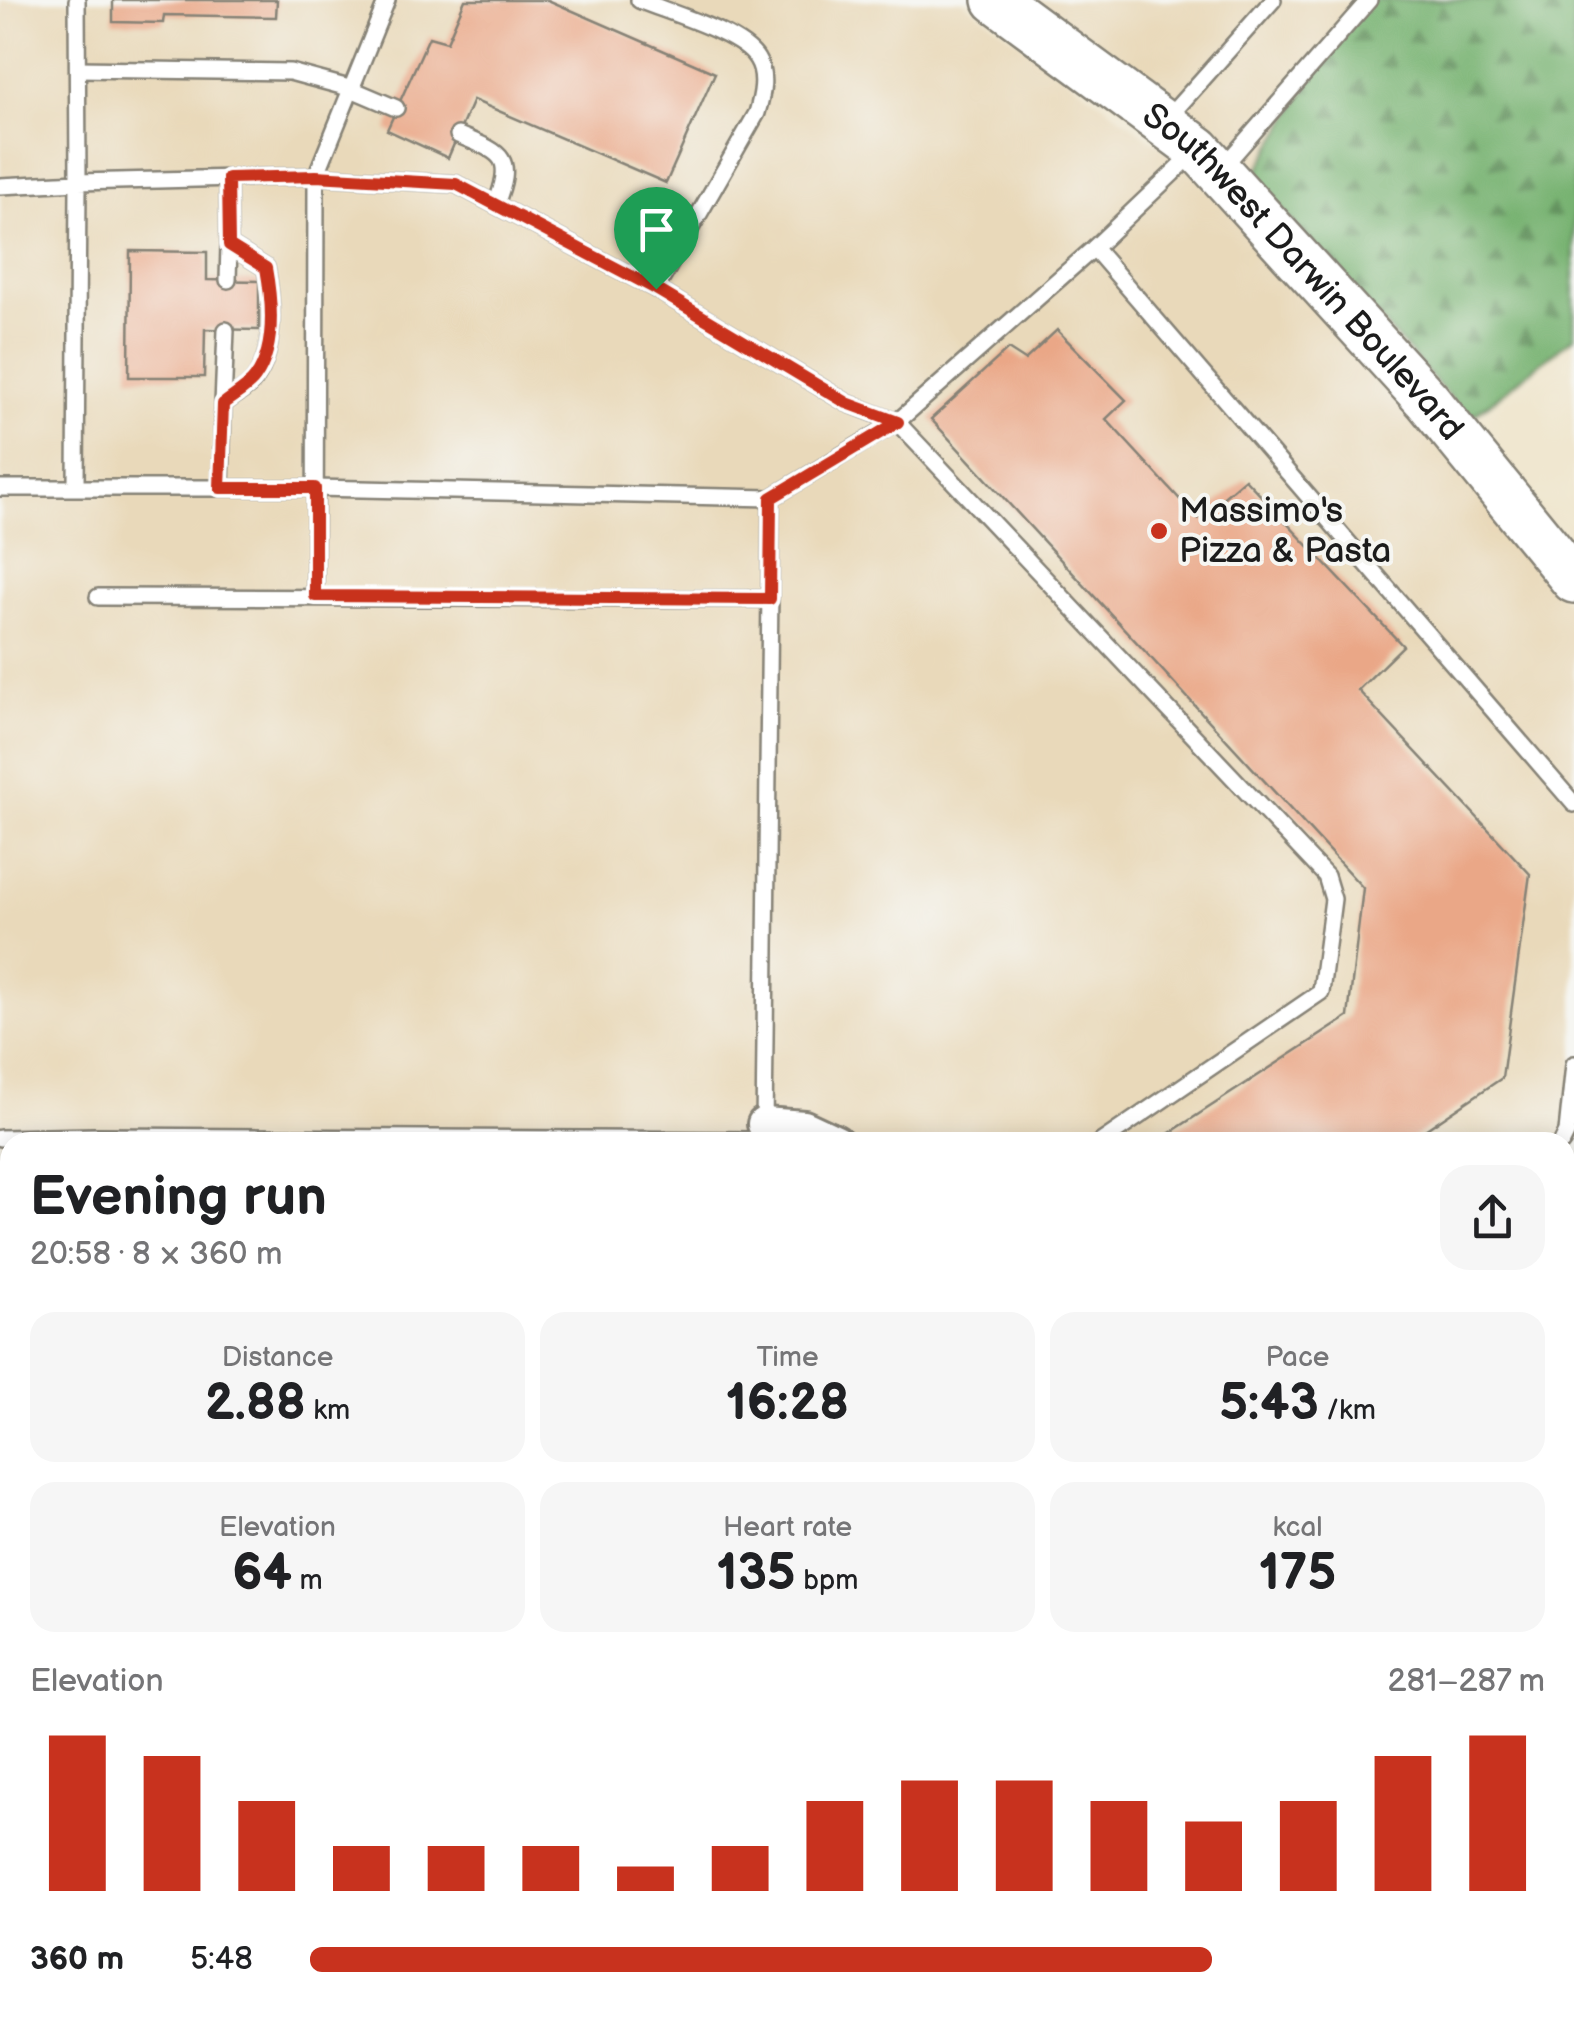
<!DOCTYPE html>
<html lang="en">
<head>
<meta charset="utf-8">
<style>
	:root { --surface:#fff; --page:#f6f6f6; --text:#202124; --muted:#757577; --accent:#c8321e }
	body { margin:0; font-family:"Balsamiq Sans",sans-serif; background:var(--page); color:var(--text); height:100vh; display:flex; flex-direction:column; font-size:38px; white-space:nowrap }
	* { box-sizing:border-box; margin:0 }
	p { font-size:32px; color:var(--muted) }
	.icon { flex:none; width:55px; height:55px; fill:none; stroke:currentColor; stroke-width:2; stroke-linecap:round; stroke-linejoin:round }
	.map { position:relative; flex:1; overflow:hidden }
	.side { position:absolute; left:0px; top:1132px; width:1575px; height:888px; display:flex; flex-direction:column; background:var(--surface); border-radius:30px 30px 0 0; box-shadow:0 5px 25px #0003 }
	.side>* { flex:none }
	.pin { position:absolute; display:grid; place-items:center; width:85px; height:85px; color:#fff; margin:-102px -42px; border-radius:50% 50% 50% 0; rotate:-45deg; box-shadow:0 0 10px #0007 }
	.pin .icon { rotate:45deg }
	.round { display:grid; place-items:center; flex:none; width:105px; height:105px; border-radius:30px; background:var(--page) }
	.summary { display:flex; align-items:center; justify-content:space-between; height:170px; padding:0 30px }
	h1 { font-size:55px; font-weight:600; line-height:75px }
	.metrics { display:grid; grid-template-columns:repeat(3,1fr); gap:15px; height:170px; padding:10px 30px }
	.metrics div { display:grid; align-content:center; border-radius:25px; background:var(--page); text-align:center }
	.metrics b { font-size:50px; font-weight:600 }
	.metrics small { font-size:28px; font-weight:400 }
	.metrics p { font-size:28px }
	.chart { height:280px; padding:20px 30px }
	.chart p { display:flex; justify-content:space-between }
	.chart svg { width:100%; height:180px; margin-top:10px; stroke:var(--accent); stroke-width:6 }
	ul { padding:0 30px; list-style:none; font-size:32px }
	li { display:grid; grid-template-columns:160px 120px 1fr; align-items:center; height:75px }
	li i { height:25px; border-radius:12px; background:var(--accent) }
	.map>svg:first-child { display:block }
	.built { fill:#e9d9ba }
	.forest { fill:url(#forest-firs); stroke:#4a6847; stroke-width:2.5 }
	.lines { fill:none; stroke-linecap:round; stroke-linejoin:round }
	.stream { stroke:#57b2d5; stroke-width:11 }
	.building { fill:#eaa787 }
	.lane-casing { stroke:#868276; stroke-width:20 }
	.street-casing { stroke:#868276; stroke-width:38 }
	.secondary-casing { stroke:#868276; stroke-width:50 }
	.lane { stroke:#fff; stroke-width:15 }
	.street { stroke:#fff; stroke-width:32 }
	.secondary { stroke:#fff; stroke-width:45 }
	.route-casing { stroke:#fff; stroke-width:20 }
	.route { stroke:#c8321e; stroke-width:12 }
	.poi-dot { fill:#c8321e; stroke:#f6f6f2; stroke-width:4 }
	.labels { text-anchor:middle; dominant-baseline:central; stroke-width:8; stroke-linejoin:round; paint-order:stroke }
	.street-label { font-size:35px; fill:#1c1c1c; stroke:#f6f6f2 }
	.poi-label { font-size:35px; fill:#1c1c1c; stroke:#f6f6f2; text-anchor:start }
</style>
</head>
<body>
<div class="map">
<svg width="1574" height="2019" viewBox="0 0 1574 2019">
	<defs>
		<pattern id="forest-firs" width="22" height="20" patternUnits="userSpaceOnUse" patternTransform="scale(2.5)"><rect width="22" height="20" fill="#78b372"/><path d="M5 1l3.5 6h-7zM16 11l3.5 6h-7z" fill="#62915d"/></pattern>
	</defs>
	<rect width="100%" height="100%" fill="#f6f6f2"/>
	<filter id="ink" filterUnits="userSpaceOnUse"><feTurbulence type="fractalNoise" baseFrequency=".01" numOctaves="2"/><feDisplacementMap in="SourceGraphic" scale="20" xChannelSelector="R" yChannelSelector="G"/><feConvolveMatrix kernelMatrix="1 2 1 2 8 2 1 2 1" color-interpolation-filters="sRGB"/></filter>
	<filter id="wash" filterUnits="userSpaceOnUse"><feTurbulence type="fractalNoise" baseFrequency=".0048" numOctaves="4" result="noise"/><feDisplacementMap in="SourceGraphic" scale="40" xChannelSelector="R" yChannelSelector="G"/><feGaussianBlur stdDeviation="2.25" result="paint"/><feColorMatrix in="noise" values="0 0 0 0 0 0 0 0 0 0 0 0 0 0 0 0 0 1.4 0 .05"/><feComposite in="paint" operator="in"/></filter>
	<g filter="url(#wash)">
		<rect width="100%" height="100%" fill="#f0e7d0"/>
		<g class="built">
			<path d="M0 0H961L1186 165 1414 416 1574 611V1671H1565V1142H10V1671H0Z"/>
			<path d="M1031 0H1359L1253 178Z"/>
		</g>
		<g class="forest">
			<path d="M1359 0H1574V337L1469 419 1253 178Z"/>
			<path d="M1565 1714H1574V2019H1424V2010H1565Z"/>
			<rect x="395" y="2010" width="410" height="9"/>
		</g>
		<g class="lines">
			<path class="stream" d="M267 2019 268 2017"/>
		</g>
		<g id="blocks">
			<g class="building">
				<path d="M113 0H277L276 17 164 15 163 23 113 22Z"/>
				<path d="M465 0H548L715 73 666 183 473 100 448 158 387 130 429 37 447 42Z"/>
				<path d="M130 251 207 252V280L259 281V330L205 329 204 377H129Z"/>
				<path d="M1057 330 1126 400 1106 419 1198 519 1245 479 1403 646 1358 690 1530 874 1502 1078 1407 1142H1156L1348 1017 1363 888 931 419 1008 349 1025 360Z"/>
				<rect x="1048" y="2010" width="130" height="9"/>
			</g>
		</g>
	</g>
	<g filter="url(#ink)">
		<use href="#blocks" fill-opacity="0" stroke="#868276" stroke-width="2.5"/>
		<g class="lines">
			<g class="lane-casing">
				<g id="lane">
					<path d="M639 0C667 12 742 33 757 59 767 75 762 96 757 113L656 289"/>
					<path d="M78 69 290 72 349 88 396 108"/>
					<path d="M1166 120 1273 0"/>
					<path d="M458 135C502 153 515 156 496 204"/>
					<path d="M1222 168 1369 0"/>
					<path d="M0 186 78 182 77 0"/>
					<path d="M1094 248 1574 804"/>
					<path d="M228 280 229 245"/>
					<path d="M223 404 226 330"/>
					<path d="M76 487 78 182 316 176 456 184 656 289 847 403 897 422 1326 876 1333 899 1321 992 1101 1142"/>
					<path d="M0 488H315L771 498 897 422 1094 248 1196 151"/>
					<path d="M221 488 223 404C233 396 248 389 255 379 276 349 272 301 266 268L229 245 228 179"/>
					<path d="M315 596 316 176 387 0"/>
					<path d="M98 597 770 599"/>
					<path d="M764 1129 771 498"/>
					<path d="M0 1138 94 1136 764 1140"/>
					<path d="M1562 1142 1567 1132 1574 1064"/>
					<path d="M1565 1266 1574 1258"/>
					<path d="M1565 1366 1574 1378"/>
					<path d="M1565 1549 1574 1544"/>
					<path d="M797 2010V2019"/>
					<path d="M1344 2010V2019"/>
				</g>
			</g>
			<g class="street-casing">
				<g id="street">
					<path d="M764 1124 804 1127 836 1142"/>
					<path d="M0 1693H10"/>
					<path d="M1565 1693H1574"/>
				</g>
			</g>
			<g class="secondary-casing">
				<g id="secondary">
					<path id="s1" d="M996 0 1198 149 1428 401 1574 580"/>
				</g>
			</g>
			<use href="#lane" class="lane"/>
			<use href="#street" class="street"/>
			<use href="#secondary" class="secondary"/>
		</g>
	</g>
	<g class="lines" filter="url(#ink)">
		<g class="route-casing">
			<path id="route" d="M316 176 456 184 656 289 847 403 898 422 771 498 770 599 315 596V488H220L223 404C233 396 248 388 255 378 276 349 272 301 266 268L229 245 228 178Z"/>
		</g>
		<use href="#route" class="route"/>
	</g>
	<circle class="poi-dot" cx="1159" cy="531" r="10"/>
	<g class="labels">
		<g class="street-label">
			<text stroke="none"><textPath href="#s1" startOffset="412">Southwest Darwin Boulevard</textPath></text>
		</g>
		<g class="poi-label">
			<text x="1179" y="511">Massimo's<tspan x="1179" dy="40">Pizza &amp; Pasta</tspan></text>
		</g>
	</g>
</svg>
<div class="pin" style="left:656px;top:289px;background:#1e9e55"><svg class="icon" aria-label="arrive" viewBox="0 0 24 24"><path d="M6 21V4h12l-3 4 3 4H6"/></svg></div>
<section class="side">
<div class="summary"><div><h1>Evening run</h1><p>20:58 · 8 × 360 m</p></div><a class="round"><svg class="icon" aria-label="share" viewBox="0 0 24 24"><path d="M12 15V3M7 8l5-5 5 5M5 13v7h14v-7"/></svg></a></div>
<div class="metrics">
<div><p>Distance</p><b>2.88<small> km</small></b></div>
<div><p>Time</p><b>16:28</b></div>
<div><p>Pace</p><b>5:43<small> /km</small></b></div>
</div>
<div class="metrics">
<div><p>Elevation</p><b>64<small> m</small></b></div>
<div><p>Heart rate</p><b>135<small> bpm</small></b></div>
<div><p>kcal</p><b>175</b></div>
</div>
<div class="chart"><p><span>Elevation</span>281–287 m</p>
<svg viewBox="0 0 160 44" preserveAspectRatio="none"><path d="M5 44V6M15 44V11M25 44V22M35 44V33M45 44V33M55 44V33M65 44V38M75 44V33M85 44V22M95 44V17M105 44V17M115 44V22M125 44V27M135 44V22M145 44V11M155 44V6"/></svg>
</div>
<ul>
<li><b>360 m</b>5:48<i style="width:73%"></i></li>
</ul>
</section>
</div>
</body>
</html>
